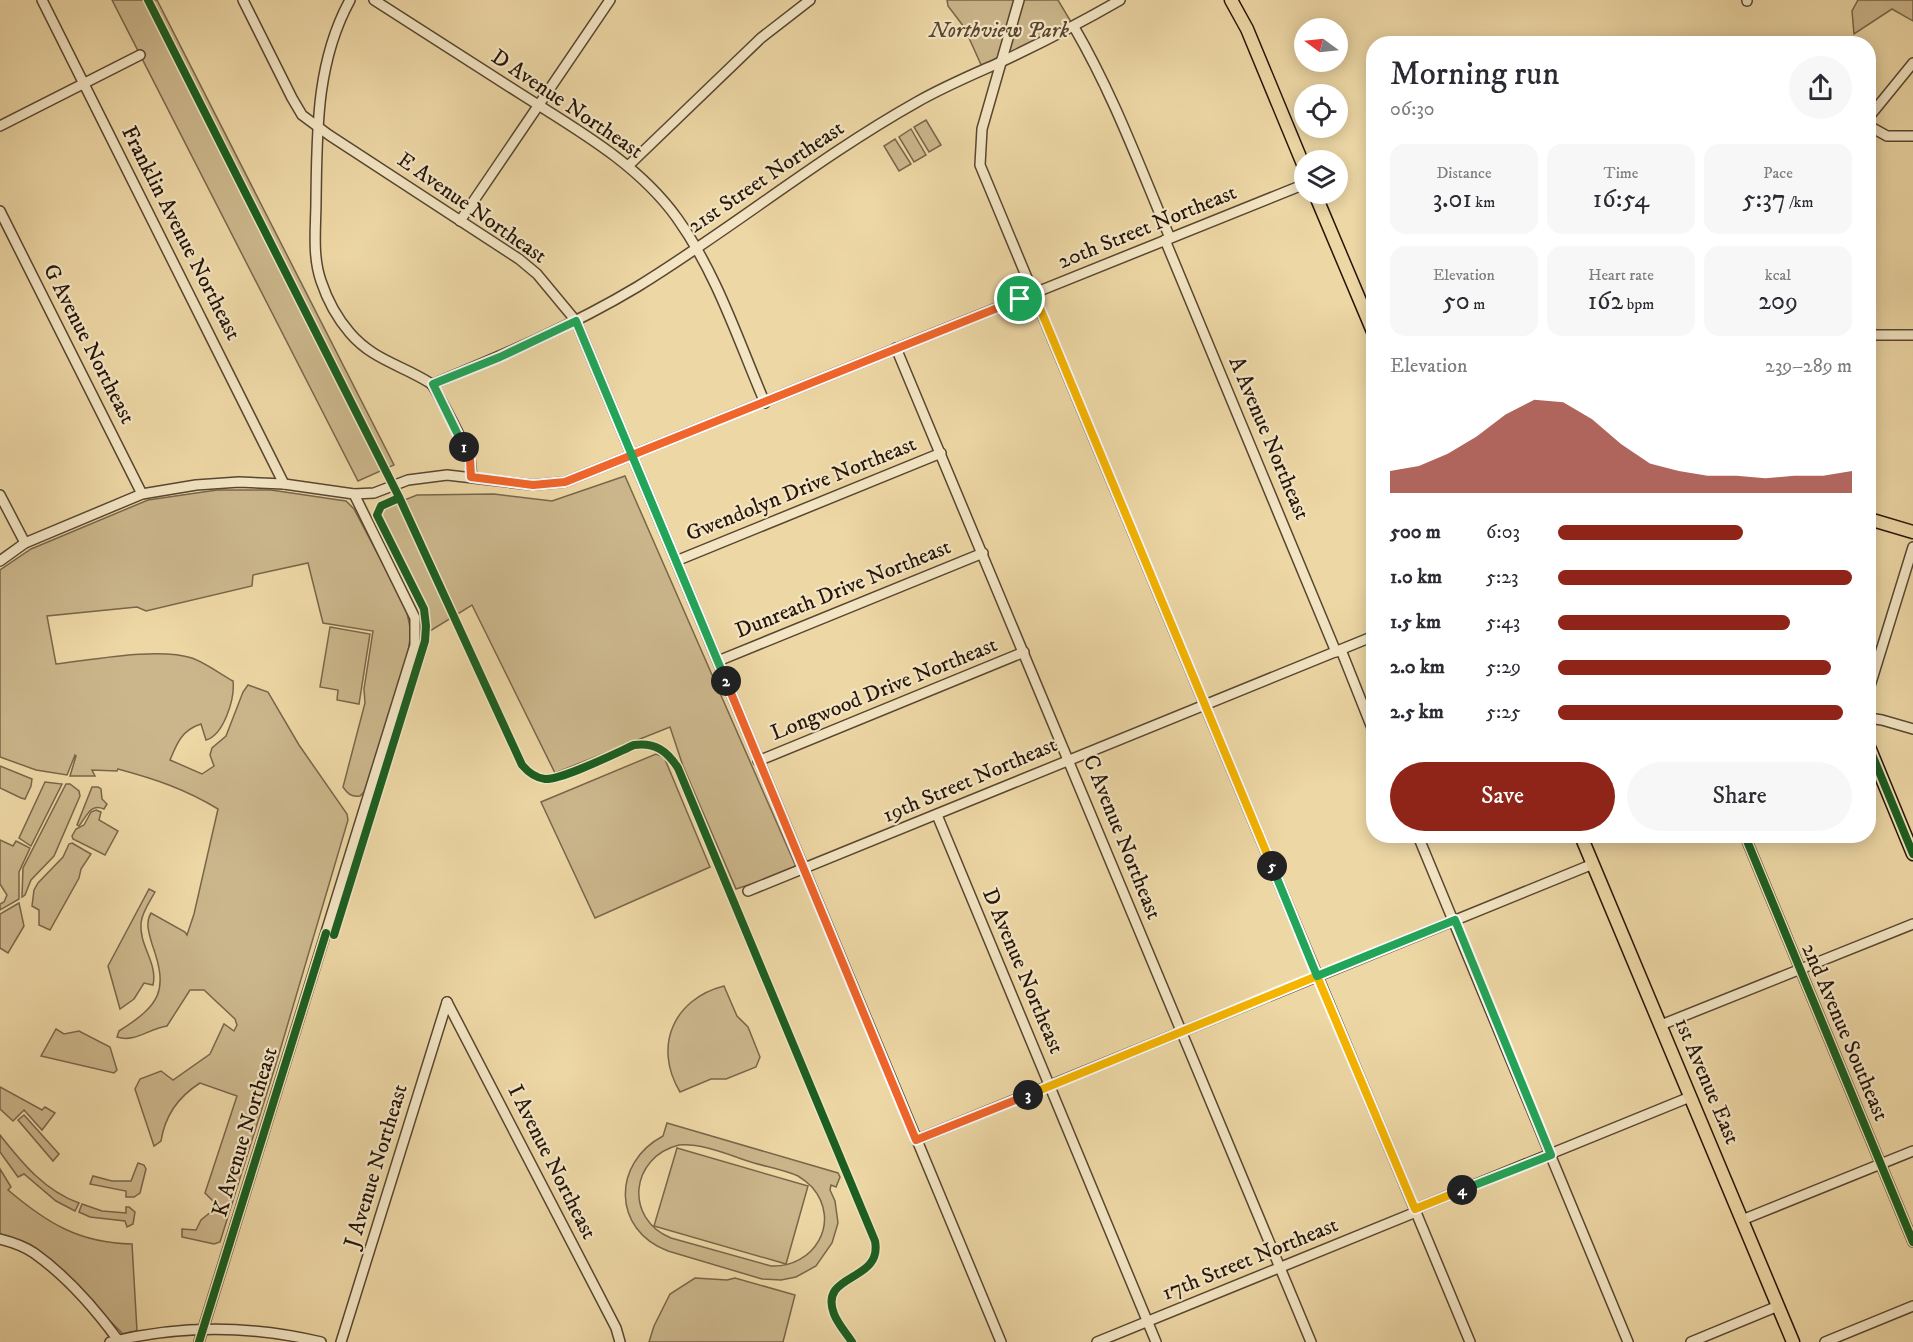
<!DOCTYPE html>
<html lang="en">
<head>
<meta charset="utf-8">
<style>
	:root { --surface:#fff; --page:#f7f7f7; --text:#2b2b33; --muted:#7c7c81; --accent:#8f2418 }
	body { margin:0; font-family:"IM FELL DW Pica",serif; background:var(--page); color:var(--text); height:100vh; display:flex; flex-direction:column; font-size:22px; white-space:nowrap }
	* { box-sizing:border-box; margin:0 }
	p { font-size:20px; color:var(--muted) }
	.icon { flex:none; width:33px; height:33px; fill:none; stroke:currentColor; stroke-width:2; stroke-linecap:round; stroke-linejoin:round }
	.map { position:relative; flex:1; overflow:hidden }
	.details { position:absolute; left:1366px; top:36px; width:510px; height:807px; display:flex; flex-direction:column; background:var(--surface); border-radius:24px; box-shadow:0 3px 15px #0003 }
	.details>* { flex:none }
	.needle { width:39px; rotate:285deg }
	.buttons { position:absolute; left:1294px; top:18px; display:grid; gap:12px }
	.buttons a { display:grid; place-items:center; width:54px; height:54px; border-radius:50%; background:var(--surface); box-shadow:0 3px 15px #0003; font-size:30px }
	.pin { position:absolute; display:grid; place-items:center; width:51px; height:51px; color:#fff; margin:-26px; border:3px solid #fff; border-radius:50%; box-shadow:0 2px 6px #0007 }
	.km { position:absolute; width:30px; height:30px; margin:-15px; border-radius:50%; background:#222; color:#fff; font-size:16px; line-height:30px; text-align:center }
	.round { display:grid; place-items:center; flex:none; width:63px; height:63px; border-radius:32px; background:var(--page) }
	.headline { display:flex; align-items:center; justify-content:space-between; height:102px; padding:0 24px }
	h1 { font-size:33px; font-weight:600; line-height:45px }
	.metrics { display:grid; grid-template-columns:repeat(3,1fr); gap:9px; height:102px; padding:6px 24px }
	.metrics div { display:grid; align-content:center; border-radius:15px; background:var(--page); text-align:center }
	.metrics b { font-size:26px; font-weight:600 }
	.metrics small { font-size:16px; font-weight:400 }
	.metrics p { font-size:16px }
	.chart { height:168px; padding:12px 24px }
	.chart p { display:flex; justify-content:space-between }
	.chart svg { width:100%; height:108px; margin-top:6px; fill:var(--accent); opacity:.7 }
	.primary-button { display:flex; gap:12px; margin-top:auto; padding:12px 24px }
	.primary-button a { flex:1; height:69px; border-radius:36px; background:var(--accent); color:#fff; font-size:24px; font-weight:600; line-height:69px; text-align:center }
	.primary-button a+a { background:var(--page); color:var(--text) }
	ul { padding:0 24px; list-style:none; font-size:20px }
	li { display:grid; grid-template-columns:96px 72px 1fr; align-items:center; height:45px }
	li i { height:15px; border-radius:8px; background:var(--accent) }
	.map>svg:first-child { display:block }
	.green { fill:#cbb68b; stroke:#78664a; stroke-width:1.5; fill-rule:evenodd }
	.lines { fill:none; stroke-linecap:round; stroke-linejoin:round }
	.minor-casing { stroke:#584631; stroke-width:12 }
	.major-casing { stroke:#26150a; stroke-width:15 }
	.minor { stroke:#f3e5c4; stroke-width:9 }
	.major { stroke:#edd7a5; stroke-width:12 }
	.cycleway-casing { stroke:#f3e5c4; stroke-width:11 }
	.cycleway { stroke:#1b5e20; stroke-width:8 }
	.split-1-casing { stroke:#fff; stroke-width:12 }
	.split-2-casing { stroke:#fff; stroke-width:12 }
	.split-3-casing { stroke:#fff; stroke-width:12 }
	.split-4-casing { stroke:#fff; stroke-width:12 }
	.split-5-casing { stroke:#fff; stroke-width:12 }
	.split-6-casing { stroke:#fff; stroke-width:12 }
	.split-1 { stroke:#f0652b; stroke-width:8 }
	.split-2 { stroke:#22a559; stroke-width:8 }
	.split-3 { stroke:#f0652b; stroke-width:8 }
	.split-4 { stroke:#f5b400; stroke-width:8 }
	.split-5 { stroke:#22a559; stroke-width:8 }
	.split-6 { stroke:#f5b400; stroke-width:8 }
	.labels { text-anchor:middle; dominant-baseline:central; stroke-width:4.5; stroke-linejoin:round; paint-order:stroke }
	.park-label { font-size:22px; font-style:italic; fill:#584531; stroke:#f3e5c4 }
	.street-label { font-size:22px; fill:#26150a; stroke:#f3e5c4 }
</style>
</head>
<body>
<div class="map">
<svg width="1913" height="1342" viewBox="0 0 1913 1342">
	<rect width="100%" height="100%" fill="#edd7a5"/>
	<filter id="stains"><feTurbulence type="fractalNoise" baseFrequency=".00333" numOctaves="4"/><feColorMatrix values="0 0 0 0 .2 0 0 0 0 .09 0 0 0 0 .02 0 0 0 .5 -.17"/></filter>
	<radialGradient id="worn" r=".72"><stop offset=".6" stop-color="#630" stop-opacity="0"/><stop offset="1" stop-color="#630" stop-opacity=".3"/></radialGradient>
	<g class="green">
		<path d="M112 0H157L394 465 358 481Z"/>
		<path d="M947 0H1058L1074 27 983 69 964 27 948 6Z"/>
		<path d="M1858 0H1913V21L1892 9 1854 34 1852 11Z"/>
		<path d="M926 120 941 145 929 152 914 127Z"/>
		<path d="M911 129 926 155 914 162 899 137Z"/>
		<path d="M895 139 911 164 899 171 884 146Z"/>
		<path d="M625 476 797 869 736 889 683 766 670 727 555 773 472 605 430 631 427 609 380 516 384 508 417 495 494 494 552 501Z"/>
		<path d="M217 490H271L346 501 354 509 406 608 411 632 408 652 365 791 360 796C351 797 348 794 343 787L365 703 364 689 373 631 323 623 308 563 253 575 252 586 146 611 137 607 47 616 56 664C92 660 158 647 192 658 206 663 220 674 233 681 235 698 224 735 206 740L201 724C182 730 177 743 170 760L202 774 214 766 210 755 212 748 226 736 243 692 248 685 268 692 299 745 347 814 348 820 276 1064 220 1242 214 1244 182 1237V1229L196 1230 201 1220 218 1206 205 1193 237 1096 200 1083C178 1097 165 1115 161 1141L154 1146 135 1089 140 1079 161 1071 173 1080 210 1054 224 1024 234 1031 237 1025 235 1019 204 990H190L167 1026C150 1028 135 1043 117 1037L119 1031C160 1005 169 991 152 944 149 933 145 923 151 913L185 932 187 935 194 914 218 809C185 789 155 779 118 769L117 771 92 770 95 776H70L76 756 75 755 67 775 36 770 0 757V570L31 549 148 500Z"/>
		<path d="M330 627 370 634 359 704 337 700 338 690 320 687Z"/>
		<path d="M656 754 664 757 710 867 595 918 541 802Z"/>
		<path d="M0 766 32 779 31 786 25 799 21 798 0 788Z"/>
		<path d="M45 782 62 784 31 846 19 838Z"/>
		<path d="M66 784H70L79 791 80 796 54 856 31 880 25 895 22 897 23 868Z"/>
		<path d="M92 787H98L101 789 102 799 107 804 104 809C90 803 87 816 79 826L77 825Z"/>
		<path d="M96 810 101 812 99 820 118 831 105 855 73 839 72 836 76 829 84 825 91 812Z"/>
		<path d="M0 840 13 846 16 841 30 848 19 872V899L0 910V904L4 902 7 895 0 884Z"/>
		<path d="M72 843 91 854 81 869 79 878 50 930 39 925V910L32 906 34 890 38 883 63 857 69 844Z"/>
		<path d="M149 889 155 892C150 901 142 912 141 923 139 946 158 963 153 985L144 983 134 999 120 1009 108 966Z"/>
		<path d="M19 903 24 926 8 953 0 948V914Z"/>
		<path d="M724 986 737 1016 748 1027 760 1057 756 1067 726 1079H711L680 1092C653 1047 673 999 724 986Z"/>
		<path d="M56 1029 64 1034 79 1031 110 1047 117 1070 114 1073 41 1056Z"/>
		<path d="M0 1087 42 1110 45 1107 55 1113 42 1130 24 1110 13 1121 0 1109Z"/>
		<path d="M24 1115 59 1154 53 1161 18 1120Z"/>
		<path d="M667 1123 838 1173 840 1177 836 1187 831 1185 830 1190 835 1201 838 1223 832 1243 816 1266 796 1277 781 1280 762 1279 668 1251C612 1230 612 1163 663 1136ZM679 1145C703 1143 731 1156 754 1163 768 1167 785 1170 798 1176 803 1179 808 1183 812 1187 842 1222 814 1268 771 1266L671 1238C624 1219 630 1157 679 1145Z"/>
		<path d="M0 1135C22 1163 45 1191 79 1203L75 1211 56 1201 24 1174 18 1177 0 1152Z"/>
		<path d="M677 1148 808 1186 786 1264 654 1226Z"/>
		<path d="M138 1163 144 1165 146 1169 140 1193 134 1197H126V1191L90 1184 93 1176 112 1181H131Z"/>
		<path d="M0 1169 11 1187 8 1190C47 1223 79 1243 132 1244L137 1331 123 1334 43 1254 29 1244 0 1236Z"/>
		<path d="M82 1204 102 1211 126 1213V1207H129L135 1212 133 1224 127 1227 125 1221 90 1217 79 1212Z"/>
		<path d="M695 1278 727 1280 735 1278 795 1295 783 1342H649L654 1326 670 1294Z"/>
	</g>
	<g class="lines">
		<g class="minor-casing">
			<g id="minor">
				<path d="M42 0 284 484"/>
				<path d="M243 0 292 98 302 115 329 135 519 259 537 274 576 321 1001 1342"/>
				<path d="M350 0C316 62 317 131 316 200 316 227 312 255 321 281 327 299 337 318 350 333 373 360 402 365 430 383 435 386 468 451 470 459 471 465 471 472 472 477"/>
				<path d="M374 0C424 32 474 64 524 96 579 131 638 164 677 218 717 274 738 340 765 403"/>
				<path d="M1019 0 982 129 980 165 1470 1342"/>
				<path d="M1747 1V0"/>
				<path d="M1074 27C1114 96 1139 165 1170 238"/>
				<path d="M1869 117 1913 63"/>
				<path d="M0 126 140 55"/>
				<path d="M1869 126 1887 136H1913"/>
				<path d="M628 166 761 38 810 0"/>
				<path d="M0 211 142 494"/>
				<path d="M460 221 610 0"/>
				<path d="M1165 240 1336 652"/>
				<path d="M1869 335H1913"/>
				<path d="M896 348 1311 1342"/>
				<path d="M433 384C503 355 572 326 637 287 733 228 819 157 917 102 945 86 974 74 1003 61 1043 42 1082 22 1120 0"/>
				<path d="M0 495 25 543"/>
				<path d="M0 561 25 543 142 494 196 485 239 482 284 484 354 494 374 493 408 480 447 475 533 485 565 482 1305 184"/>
				<path d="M676 561 941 453"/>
				<path d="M1341 650 1374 733"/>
				<path d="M718 661 983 553"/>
				<path d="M1870 686 1913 547"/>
				<path d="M1869 718 1882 720 1913 729"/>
				<path d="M758 761 1024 652"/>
				<path d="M937 815 1156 1342"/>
				<path d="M1418 836 1628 1342"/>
				<path d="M1745 836 1913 1242"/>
				<path d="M748 891 1374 636"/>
				<path d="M447 1002 616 1328 620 1342"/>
				<path d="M1661 1025 1913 924"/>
				<path d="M916 1140 1593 864"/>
				<path d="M1415 1209 1690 1097"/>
				<path d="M1742 1220 1913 1151"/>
				<path d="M0 1239C12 1242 24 1246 34 1253 65 1275 96 1310 118 1340"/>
				<path d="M110 1342C180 1325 250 1325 321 1342"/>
				<path d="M199 1342 415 645V618L354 494"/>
				<path d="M341 1342 447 1002"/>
				<path d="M1097 1342 1416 1212"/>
				<path d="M1691 1342 1778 1306"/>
				<path d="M1825 1342 1913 1306"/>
			</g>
		</g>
		<g class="major-casing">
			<g id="major">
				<path d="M1231 0 1247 29 1305 169"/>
				<path d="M1315 194 1374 334"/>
				<path d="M1869 519 1913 532"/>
				<path d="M1869 747 1913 854"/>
				<path d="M1581 836 1793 1342"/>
			</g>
		</g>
		<use href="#minor" class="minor"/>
		<use href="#major" class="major"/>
		<g class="cycleway-casing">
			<g id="cycleway">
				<path d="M148 0 399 497 522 765C528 772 535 778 545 779 562 780 616 753 634 745 655 742 667 751 678 768L875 1241C883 1283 818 1272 834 1314 838 1324 846 1333 852 1342"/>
				<path d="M1869 747 1913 854"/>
				<path d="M1745 836 1913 1242"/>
				<path d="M334 935 425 641 426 626 424 609 377 515 381 506 399 498"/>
				<path d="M199 1342 326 933"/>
			</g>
		</g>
		<use href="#cycleway" class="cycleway"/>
	</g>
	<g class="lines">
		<g class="split-1-casing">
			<path id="split-1" d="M464 447 470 459 471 477 533 485 565 482 1020 299"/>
		</g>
		<g class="split-2-casing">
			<path id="split-2" d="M464 447 433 384 500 357 576 321 726 681"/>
		</g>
		<g class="split-3-casing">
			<path id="split-3" d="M726 681 916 1140 1028 1095"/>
		</g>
		<g class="split-4-casing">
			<path id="split-4" d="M1028 1095 1317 976 1415 1209 1462 1190"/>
		</g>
		<g class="split-5-casing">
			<path id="split-5" d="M1272 866 1317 976 1455 920 1551 1155 1462 1190"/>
		</g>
		<g class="split-6-casing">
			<path id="split-6" d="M1020 299 1034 294 1272 866"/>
		</g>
		<use href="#split-1" class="split-1"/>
		<use href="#split-2" class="split-2"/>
		<use href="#split-3" class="split-3"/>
		<use href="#split-4" class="split-4"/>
		<use href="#split-5" class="split-5"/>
		<use href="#split-6" class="split-6"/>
	</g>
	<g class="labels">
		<g class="park-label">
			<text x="999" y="30">Northview Park</text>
		</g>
		<g class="street-label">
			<text transform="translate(567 104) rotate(34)">D Avenue Northeast</text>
			<text transform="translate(766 177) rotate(-34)">21st Street Northeast</text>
			<text transform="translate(472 208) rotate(35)">E Avenue Northeast</text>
			<text transform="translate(1147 227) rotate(-22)">20th Street Northeast</text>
			<text transform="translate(181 233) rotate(63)">Franklin Avenue Northeast</text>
			<text transform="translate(89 344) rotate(63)">G Avenue Northeast</text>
			<text transform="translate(1269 438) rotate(67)">A Avenue Northeast</text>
			<text transform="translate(801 489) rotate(-22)">Gwendolyn Drive Northeast</text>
			<text transform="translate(843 589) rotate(-22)">Dunreath Drive Northeast</text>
			<text transform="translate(884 689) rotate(-22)">Longwood Drive Northeast</text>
			<text transform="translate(970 780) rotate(-23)">19th Street Northeast</text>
			<text transform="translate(1122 837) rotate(68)">C Avenue Northeast</text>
			<text transform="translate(1023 971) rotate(67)">D Avenue Northeast</text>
			<text transform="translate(1845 1032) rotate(67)">2nd Avenue Southeast</text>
			<text transform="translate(1707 1081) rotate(67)">1st Avenue East</text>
			<text transform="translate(245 1132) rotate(-73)">K Avenue Northeast</text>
			<text transform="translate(552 1162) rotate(63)">I Avenue Northeast</text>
			<text transform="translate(376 1166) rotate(-73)">J Avenue Northeast</text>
			<text transform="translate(1250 1259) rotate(-22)">17th Street Northeast</text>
		</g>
	</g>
	<rect width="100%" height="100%" filter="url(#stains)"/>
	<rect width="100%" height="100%" fill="url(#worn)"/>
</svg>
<div class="buttons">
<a><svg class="needle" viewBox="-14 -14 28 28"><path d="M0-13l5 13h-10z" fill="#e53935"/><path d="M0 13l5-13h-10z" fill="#7c7c81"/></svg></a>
<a><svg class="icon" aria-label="locate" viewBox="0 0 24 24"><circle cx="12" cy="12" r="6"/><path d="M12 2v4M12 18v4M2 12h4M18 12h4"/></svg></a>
<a><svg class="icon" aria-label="layers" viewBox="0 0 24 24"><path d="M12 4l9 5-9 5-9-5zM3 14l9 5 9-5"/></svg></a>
</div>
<div class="pin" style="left:1020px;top:299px;background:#1e9e55"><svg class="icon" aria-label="arrive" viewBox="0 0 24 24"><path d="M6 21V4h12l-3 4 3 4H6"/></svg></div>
<b class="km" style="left:464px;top:447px">1</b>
<b class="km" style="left:726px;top:681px">2</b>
<b class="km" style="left:1028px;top:1095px">3</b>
<b class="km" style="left:1462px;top:1190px">4</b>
<b class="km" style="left:1272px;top:866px">5</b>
<section class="details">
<div class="headline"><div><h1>Morning run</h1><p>06:30</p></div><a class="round"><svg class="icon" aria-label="share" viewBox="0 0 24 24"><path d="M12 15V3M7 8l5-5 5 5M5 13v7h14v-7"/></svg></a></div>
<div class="metrics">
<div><p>Distance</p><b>3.01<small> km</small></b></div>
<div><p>Time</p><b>16:54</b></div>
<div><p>Pace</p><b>5:37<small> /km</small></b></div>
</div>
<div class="metrics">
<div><p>Elevation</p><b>50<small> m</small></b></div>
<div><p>Heart rate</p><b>162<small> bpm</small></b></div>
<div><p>kcal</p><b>209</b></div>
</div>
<div class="chart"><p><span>Elevation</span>239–289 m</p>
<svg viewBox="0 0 160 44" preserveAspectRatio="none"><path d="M0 44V35L10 33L20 28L30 21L40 12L50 6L60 7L70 14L80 24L90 32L100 35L110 37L120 37L130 38L140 37L150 37L160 35V44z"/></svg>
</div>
<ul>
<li><b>500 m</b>6:03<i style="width:63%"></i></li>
<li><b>1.0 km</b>5:23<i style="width:100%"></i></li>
<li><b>1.5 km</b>5:43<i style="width:79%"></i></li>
<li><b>2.0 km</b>5:29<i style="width:93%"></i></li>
<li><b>2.5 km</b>5:25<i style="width:97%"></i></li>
</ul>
<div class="primary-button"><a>Save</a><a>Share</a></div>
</section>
</div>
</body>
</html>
